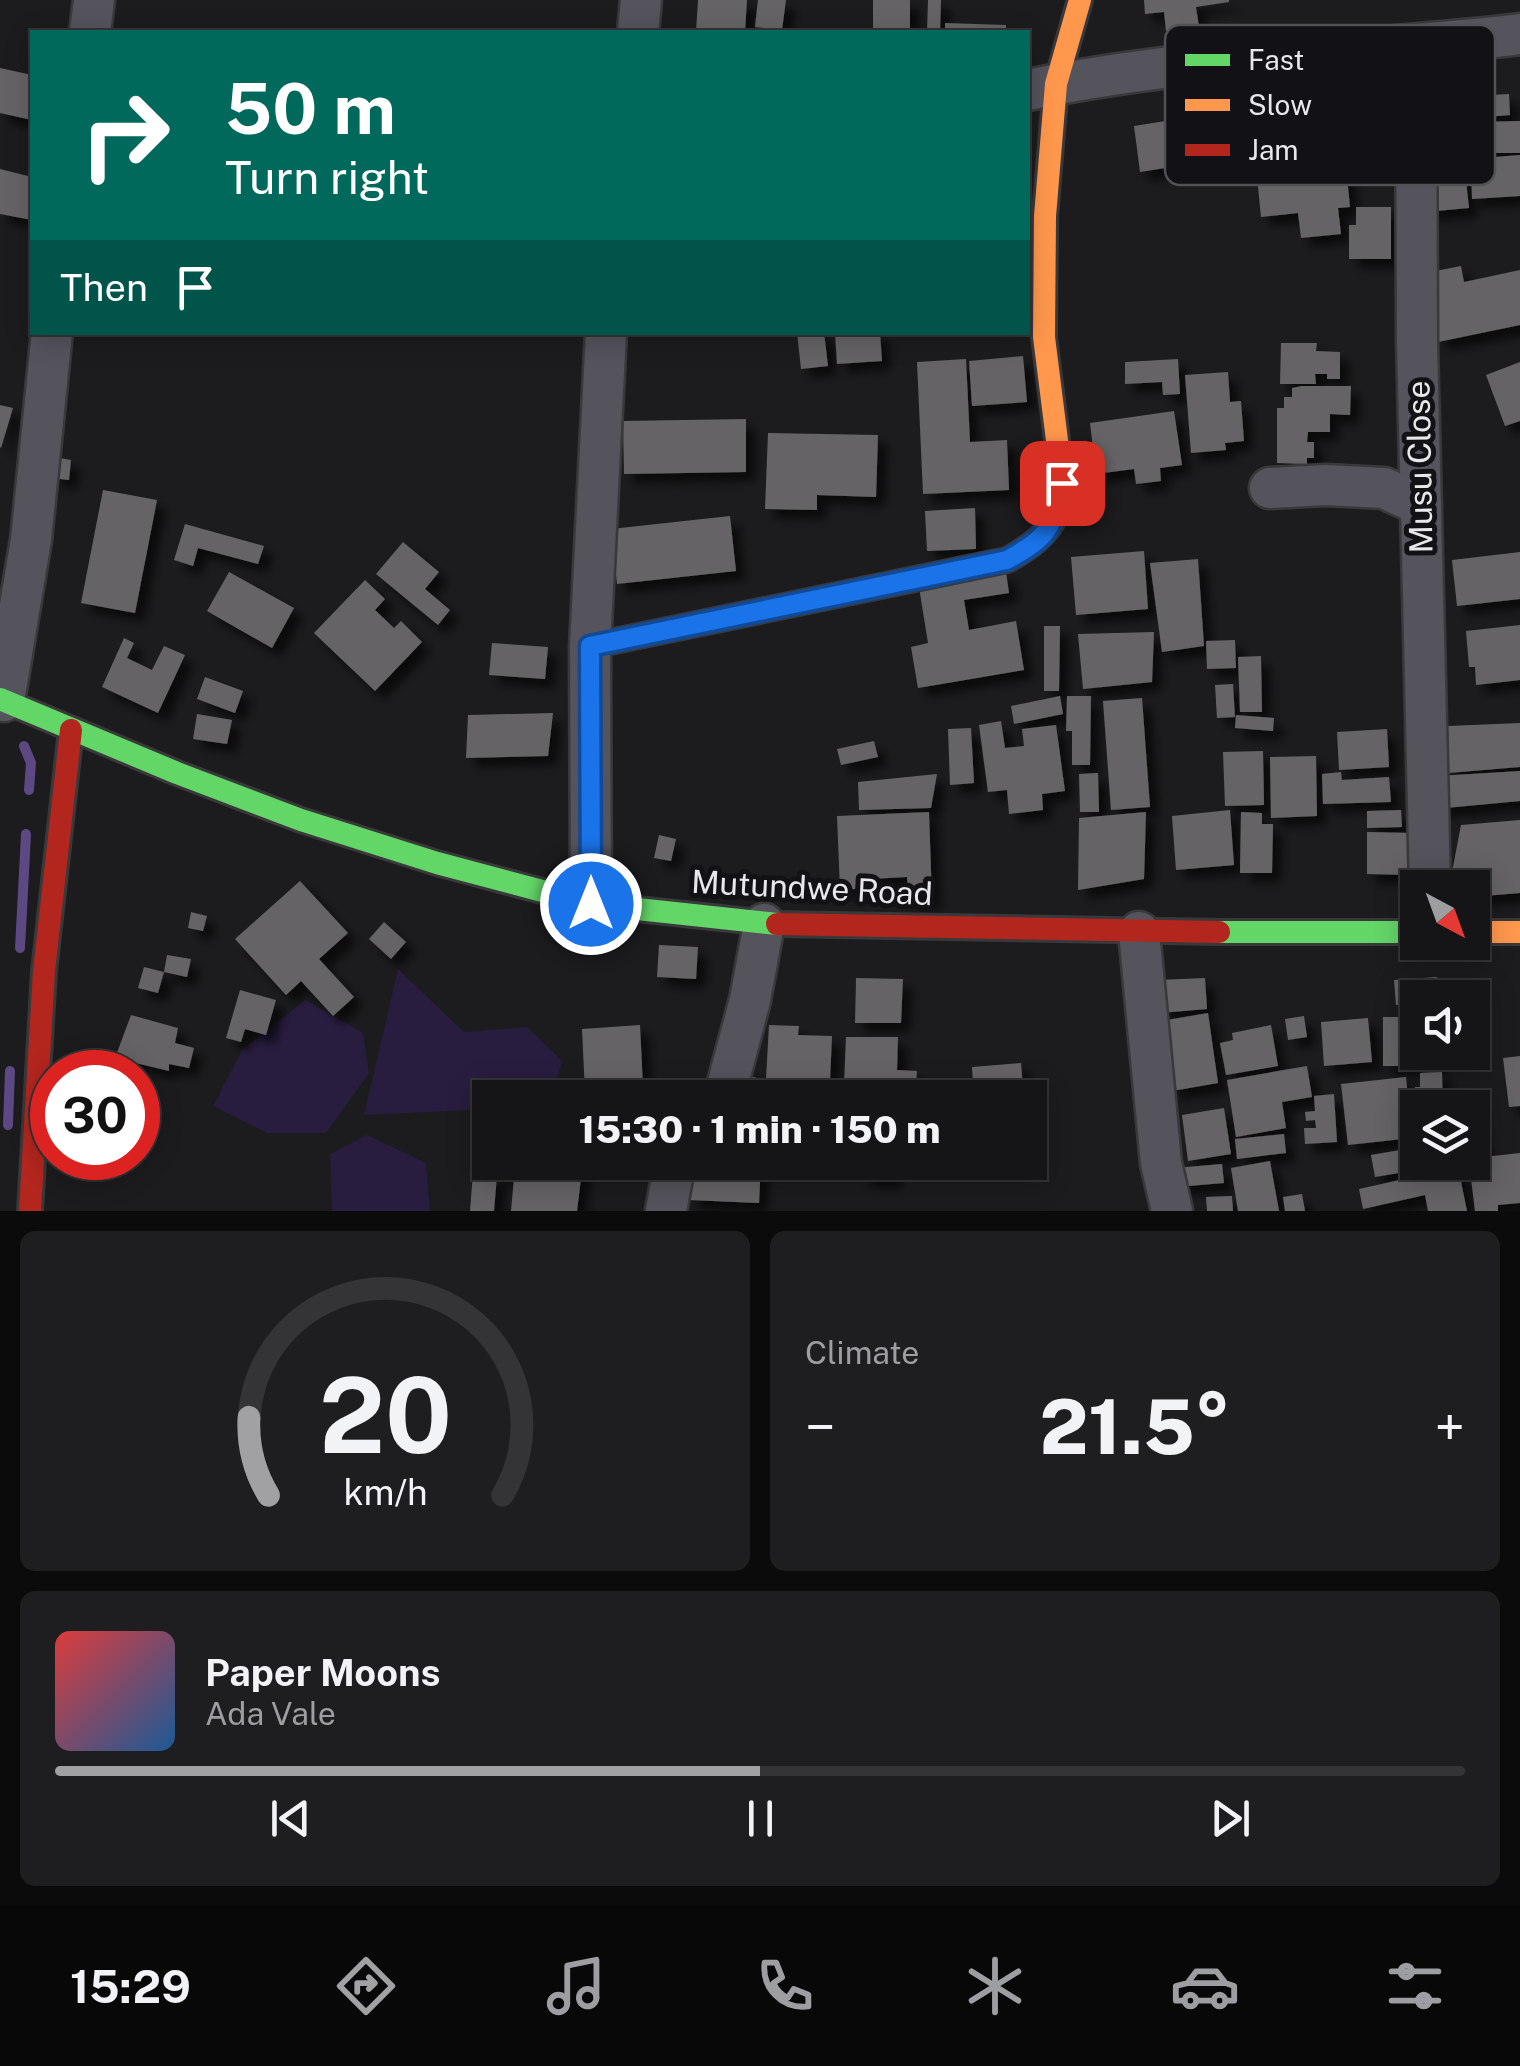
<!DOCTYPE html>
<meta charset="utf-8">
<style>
:root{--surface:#151416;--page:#1e1d1f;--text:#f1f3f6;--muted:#9d9ea1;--line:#343335;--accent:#a1a0a2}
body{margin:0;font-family:"Public Sans",sans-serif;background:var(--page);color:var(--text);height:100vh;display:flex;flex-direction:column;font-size:38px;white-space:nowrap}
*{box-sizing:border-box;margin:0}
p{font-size:32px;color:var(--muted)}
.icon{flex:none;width:55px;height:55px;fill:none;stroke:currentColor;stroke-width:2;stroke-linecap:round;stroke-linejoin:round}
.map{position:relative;height:1211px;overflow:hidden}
.details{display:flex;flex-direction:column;gap:20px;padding:20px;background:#0c0b0c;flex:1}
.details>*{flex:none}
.hud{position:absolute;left:30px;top:30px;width:1000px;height:305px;border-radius:0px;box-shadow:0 5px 25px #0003,0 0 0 2px var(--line);background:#00695c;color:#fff;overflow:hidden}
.needle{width:65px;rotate:139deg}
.buttons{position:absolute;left:1400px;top:870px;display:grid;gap:20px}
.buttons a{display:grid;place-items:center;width:90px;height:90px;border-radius:0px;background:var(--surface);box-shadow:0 5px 25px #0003,0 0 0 2px var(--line);font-size:50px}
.speed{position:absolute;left:30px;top:1050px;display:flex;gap:20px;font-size:50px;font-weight:700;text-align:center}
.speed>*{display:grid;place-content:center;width:130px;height:130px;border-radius:50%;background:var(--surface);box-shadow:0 5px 25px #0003,0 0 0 2px var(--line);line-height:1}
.speed .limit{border:15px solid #d22;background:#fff;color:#111}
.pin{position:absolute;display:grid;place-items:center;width:85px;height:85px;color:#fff;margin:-42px;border-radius:20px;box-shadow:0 5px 15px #0006}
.me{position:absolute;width:110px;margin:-55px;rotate:0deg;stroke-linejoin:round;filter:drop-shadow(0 0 8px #0008)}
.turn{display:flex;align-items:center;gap:35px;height:210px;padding:0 30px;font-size:45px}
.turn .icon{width:130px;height:130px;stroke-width:2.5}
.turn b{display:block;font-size:70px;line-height:85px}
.then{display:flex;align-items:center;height:95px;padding:0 30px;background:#0003;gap:20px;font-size:38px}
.big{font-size:75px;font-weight:800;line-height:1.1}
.details .card{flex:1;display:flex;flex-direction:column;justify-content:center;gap:15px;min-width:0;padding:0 35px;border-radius:15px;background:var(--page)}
.details .dial{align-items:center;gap:0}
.dial svg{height:260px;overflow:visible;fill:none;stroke:var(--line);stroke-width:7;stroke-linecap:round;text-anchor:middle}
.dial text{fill:var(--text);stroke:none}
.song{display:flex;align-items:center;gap:30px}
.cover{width:120px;height:120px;border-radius:15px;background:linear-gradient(135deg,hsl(0 70% 55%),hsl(210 70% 35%))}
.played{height:10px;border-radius:5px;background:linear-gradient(90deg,var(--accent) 50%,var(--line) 50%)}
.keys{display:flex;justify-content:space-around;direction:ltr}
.heat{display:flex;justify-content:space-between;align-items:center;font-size:55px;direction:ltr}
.details .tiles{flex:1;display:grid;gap:20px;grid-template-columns:1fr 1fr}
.card:last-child{grid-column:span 2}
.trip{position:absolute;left:472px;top:1080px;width:575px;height:100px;border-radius:0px;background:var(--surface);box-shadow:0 5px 25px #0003,0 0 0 2px var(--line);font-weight:800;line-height:100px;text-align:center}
.tab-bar{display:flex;height:160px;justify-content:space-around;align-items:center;background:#080809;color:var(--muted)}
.tab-bar .icon{width:70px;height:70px}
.tab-bar .on{color:var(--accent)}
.tab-bar b{font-size:45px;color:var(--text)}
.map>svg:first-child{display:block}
.green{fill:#281d3f}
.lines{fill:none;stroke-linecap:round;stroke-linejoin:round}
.stream{stroke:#5c4983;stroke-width:10}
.building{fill:#656466;filter:url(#shadow)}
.street-casing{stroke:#39383a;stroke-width:45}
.fast-casing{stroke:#39383a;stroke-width:28}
.slow-casing{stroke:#39383a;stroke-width:28}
.jam-casing{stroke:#39383a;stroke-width:28}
.street{stroke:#55535b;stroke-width:40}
.fast{stroke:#63d668;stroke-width:22}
.slow{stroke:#ff974d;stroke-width:22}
.jam{stroke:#b3261e;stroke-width:22}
.route-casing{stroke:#114b97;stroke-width:25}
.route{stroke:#1a73e8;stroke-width:18}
.labels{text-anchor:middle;stroke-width:10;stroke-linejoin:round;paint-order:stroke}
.street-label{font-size:32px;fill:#e8e7ea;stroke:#121115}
.key{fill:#121115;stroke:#525155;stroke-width:2.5}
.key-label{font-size:28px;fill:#e8e7ea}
</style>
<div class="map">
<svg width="1520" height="1211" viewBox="0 0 1520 1211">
<defs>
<filter id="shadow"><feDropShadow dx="9" dy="9" stdDeviation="5" flood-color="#0009"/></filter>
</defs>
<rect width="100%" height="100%" fill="#1c1b1d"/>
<g class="green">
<path d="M 398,969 L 464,1032 L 527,1027 L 562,1061 L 553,1095 L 490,1098 L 490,1109 L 364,1115 Z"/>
<path d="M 305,1000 L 363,1033 L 369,1073 L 326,1133 L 267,1133 L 213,1106 L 242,1050 Z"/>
<path d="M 367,1135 L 426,1163 L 430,1211 L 332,1211 L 330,1154 Z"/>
</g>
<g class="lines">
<g class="stream">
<path d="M 24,746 L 31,763 L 29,790"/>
<path d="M 20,948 L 26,834"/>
<path d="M 8,1125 L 10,1071"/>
</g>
</g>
<g class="building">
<path d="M 698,0 L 747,0 L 745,32 L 696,32 Z"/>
<path d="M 758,0 L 786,0 L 782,30 L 755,27 Z"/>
<path d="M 873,0 L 910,0 L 910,32 L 861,32 L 861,28 L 873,28 Z"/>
<path d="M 928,0 L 941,0 L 940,32 L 927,32 Z"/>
<path d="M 1144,0 L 1229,0 L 1229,2 L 1196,7 L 1199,27 L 1166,31 L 1164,12 L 1145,14 Z"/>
<path d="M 945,23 L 1006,25 L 1006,32 L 945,32 Z"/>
<path d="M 0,68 L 32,75 L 32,120 L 0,113 Z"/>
<path d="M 1509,94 L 1510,115 L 1473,118 L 1472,96 Z"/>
<path d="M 1209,114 L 1215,160 L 1140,172 L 1134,126 Z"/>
<path d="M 1520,121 L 1520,153 L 1490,153 L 1491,149 L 1479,149 L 1478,122 Z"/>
<path d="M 1520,155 L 1520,196 L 1472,199 L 1471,159 Z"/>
<path d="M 1345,157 L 1350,207 L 1338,208 L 1341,234 L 1301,238 L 1298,213 L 1261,217 L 1256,167 Z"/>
<path d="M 1464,162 L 1469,208 L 1425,212 L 1421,166 Z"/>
<path d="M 0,169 L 32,177 L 32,220 L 0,214 Z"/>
<path d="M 1356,207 L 1391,207 L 1391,259 L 1349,259 L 1349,225 L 1356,225 Z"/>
<path d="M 1461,266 L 1464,282 L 1520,270 L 1520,325 L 1438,342 L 1425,273 Z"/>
<path d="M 797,332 L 824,332 L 828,366 L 801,369 Z"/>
<path d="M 880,332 L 882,361 L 837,364 L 835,333 Z"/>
<path d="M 1281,343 L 1317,343 L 1316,351 L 1340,352 L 1340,379 L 1327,379 L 1327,374 L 1315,374 L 1316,384 L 1280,384 Z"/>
<path d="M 1023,356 L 1027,402 L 972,406 L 969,361 Z"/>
<path d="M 966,359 L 970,442 L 1007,440 L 1009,490 L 923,494 L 917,362 Z"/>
<path d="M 1178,359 L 1180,394 L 1163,395 L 1162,382 L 1125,384 L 1125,362 Z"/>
<path d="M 1520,362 L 1520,421 L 1505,426 L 1486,375 Z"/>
<path d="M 1228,372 L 1230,402 L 1241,401 L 1244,441 L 1225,443 L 1226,450 L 1191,453 L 1185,375 Z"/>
<path d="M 1302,386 L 1351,386 L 1350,415 L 1330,414 L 1330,432 L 1308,432 L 1307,442 L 1314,442 L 1314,458 L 1307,458 L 1307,464 L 1277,463 L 1277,408 L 1284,408 L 1284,397 L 1292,397 L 1292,388 Z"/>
<path d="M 0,405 L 13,408 L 1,448 L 0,447 Z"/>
<path d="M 1174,411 L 1182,465 L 1160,468 L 1161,481 L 1136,484 L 1134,469 L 1096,474 L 1090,423 Z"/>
<path d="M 746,419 L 746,472 L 624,474 L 623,421 Z"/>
<path d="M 768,433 L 878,435 L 876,497 L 817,495 L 817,510 L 765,509 Z"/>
<path d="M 54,457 L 71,460 L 69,480 L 51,478 Z"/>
<path d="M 103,490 L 157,500 L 135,613 L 81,603 Z"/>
<path d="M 975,508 L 976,549 L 927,551 L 925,511 Z"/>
<path d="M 730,516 L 736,571 L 617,584 L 611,529 Z"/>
<path d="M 185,524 L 264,546 L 258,564 L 198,548 L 193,566 L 174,560 Z"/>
<path d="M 403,542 L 439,572 L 425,589 L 450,610 L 438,625 L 376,574 Z"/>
<path d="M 1144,551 L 1148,609 L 1076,615 L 1071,557 Z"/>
<path d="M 1520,552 L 1520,599 L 1457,606 L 1452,560 Z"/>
<path d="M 1198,559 L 1204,646 L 1162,652 L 1150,563 Z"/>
<path d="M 229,572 L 294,608 L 272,648 L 207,611 Z"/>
<path d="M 1006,572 L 1009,593 L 964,600 L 969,630 L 1016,621 L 1024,670 L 918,688 L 911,647 L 928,643 L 919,587 Z"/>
<path d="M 365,580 L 385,599 L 375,610 L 394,628 L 401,621 L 422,642 L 375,691 L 314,633 Z"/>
<path d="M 1520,625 L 1520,680 L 1476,685 L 1475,667 L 1469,667 L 1466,631 Z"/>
<path d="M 1044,626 L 1060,626 L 1059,691 L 1044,691 Z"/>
<path d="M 1154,632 L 1152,682 L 1083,689 L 1078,634 Z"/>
<path d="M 124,638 L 134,643 L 127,658 L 152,670 L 164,646 L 185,655 L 158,713 L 102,687 Z"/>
<path d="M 1235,640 L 1236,668 L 1207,669 L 1206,641 Z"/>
<path d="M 492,643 L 548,647 L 545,679 L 489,675 Z"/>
<path d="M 1261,656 L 1262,712 L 1240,712 L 1238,657 Z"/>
<path d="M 205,677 L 243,691 L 235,713 L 197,699 Z"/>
<path d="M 1233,684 L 1235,717 L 1217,718 L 1215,685 Z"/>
<path d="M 1060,696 L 1063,714 L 1014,724 L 1011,706 Z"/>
<path d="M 1067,696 L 1091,696 L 1090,765 L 1072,765 L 1072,731 L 1066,731 Z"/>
<path d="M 1142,698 L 1150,807 L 1111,810 L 1103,701 Z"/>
<path d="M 553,713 L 548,756 L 466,758 L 468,715 Z"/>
<path d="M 197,714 L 232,720 L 227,744 L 193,739 Z"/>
<path d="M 1236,715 L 1274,718 L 1273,731 L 1235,728 Z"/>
<path d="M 1001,721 L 1005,748 L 1024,746 L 1022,729 L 1056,725 L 1065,791 L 1042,794 L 1043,810 L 1009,814 L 1007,790 L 988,792 L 979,725 Z"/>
<path d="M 1520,723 L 1520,767 L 1448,773 L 1448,726 Z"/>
<path d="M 971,728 L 974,783 L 950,785 L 948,729 Z"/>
<path d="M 1387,729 L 1389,767 L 1339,770 L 1337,732 Z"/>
<path d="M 874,741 L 878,757 L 841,765 L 837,749 Z"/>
<path d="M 1263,751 L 1264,805 L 1225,806 L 1223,752 Z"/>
<path d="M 1316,756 L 1317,816 L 1271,818 L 1270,757 Z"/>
<path d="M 1520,771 L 1520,801 L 1435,809 L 1438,776 Z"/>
<path d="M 1341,772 L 1342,780 L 1389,777 L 1391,802 L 1323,804 L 1322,774 Z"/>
<path d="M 1098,773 L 1099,812 L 1080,812 L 1079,774 Z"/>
<path d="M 937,774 L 931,808 L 859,810 L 858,782 Z"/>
<path d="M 1230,810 L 1234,865 L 1176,870 L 1172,816 Z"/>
<path d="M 1401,810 L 1402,827 L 1367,828 L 1367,811 Z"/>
<path d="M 929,812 L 932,900 L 908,901 L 907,877 L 870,879 L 870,888 L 840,890 L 837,816 Z"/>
<path d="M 1146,812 L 1144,879 L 1078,890 L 1079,818 Z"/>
<path d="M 1241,812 L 1262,813 L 1262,824 L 1273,824 L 1272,873 L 1240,873 Z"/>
<path d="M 1520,820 L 1520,893 L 1472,897 L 1472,888 L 1449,888 L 1461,825 Z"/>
<path d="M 1367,832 L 1412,833 L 1411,875 L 1367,874 Z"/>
<path d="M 659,835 L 676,839 L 671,861 L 654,858 Z"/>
<path d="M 300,881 L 348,933 L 319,959 L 354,997 L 333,1016 L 301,981 L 286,995 L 235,939 Z"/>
<path d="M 191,912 L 207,916 L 203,931 L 188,928 Z"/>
<path d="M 384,922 L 406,942 L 391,959 L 369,939 Z"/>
<path d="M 659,945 L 698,947 L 696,979 L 657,977 Z"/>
<path d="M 167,955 L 191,959 L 187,977 L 164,972 Z"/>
<path d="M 144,967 L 164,972 L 158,993 L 138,988 Z"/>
<path d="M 1437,977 L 1438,998 L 1418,998 L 1418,1004 L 1396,1005 L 1394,980 Z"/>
<path d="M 856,978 L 903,979 L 901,1023 L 855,1023 Z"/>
<path d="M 1205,978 L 1207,1009 L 1160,1013 L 1158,980 Z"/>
<path d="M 240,990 L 276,1000 L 266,1035 L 245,1029 L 241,1042 L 226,1038 Z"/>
<path d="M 1418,1010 L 1418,1052 L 1437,1052 L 1437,1066 L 1383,1066 L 1383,1017 L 1407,1017 L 1406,1011 Z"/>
<path d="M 1208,1013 L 1218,1083 L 1172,1091 L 1161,1021 Z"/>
<path d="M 131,1015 L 178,1028 L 175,1043 L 194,1048 L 189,1068 L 169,1064 L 169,1071 L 115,1058 Z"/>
<path d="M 1304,1016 L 1307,1037 L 1288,1040 L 1285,1019 Z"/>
<path d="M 1368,1018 L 1372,1062 L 1324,1066 L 1321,1022 Z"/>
<path d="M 640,1025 L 643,1088 L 585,1092 L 582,1029 Z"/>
<path d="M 769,1025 L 799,1026 L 798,1035 L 832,1036 L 830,1081 L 766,1079 Z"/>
<path d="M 1271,1025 L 1278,1066 L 1226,1075 L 1220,1043 L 1233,1040 L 1232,1033 Z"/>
<path d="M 846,1037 L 898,1037 L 897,1070 L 917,1071 L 915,1097 L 892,1096 L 892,1087 L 844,1086 Z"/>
<path d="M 1520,1056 L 1520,1106 L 1509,1107 L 1503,1058 Z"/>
<path d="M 1021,1063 L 1024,1098 L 974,1098 L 972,1067 Z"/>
<path d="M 1307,1066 L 1312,1097 L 1282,1102 L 1286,1128 L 1236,1137 L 1227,1080 Z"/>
<path d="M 1442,1072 L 1443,1108 L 1415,1105 L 1415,1087 L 1420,1087 L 1420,1073 Z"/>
<path d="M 744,1075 L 788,1085 L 785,1098 L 738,1098 Z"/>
<path d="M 1406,1077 L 1412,1138 L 1348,1145 L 1341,1084 Z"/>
<path d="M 1334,1094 L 1337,1142 L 1305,1144 L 1304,1128 L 1316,1128 L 1315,1120 L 1306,1121 L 1305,1112 L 1315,1111 L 1314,1096 Z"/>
<path d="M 1477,1105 L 1484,1157 L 1520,1153 L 1520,1203 L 1498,1205 L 1498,1211 L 1475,1211 L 1469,1162 L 1472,1162 L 1472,1106 Z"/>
<path d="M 1224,1108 L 1231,1154 L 1188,1161 L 1182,1115 Z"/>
<path d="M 1284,1134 L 1286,1153 L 1237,1159 L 1235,1139 Z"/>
<path d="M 1418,1147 L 1418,1162 L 1447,1165 L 1375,1177 L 1371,1155 Z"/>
<path d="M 1270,1161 L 1279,1211 L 1238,1211 L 1231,1168 Z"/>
<path d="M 498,1162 L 583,1162 L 577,1211 L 511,1211 L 514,1178 L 497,1175 Z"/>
<path d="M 691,1162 L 761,1162 L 759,1203 L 689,1200 Z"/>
<path d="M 861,1162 L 895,1162 L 893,1180 L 860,1178 Z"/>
<path d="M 1222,1164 L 1224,1183 L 1176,1187 L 1175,1168 Z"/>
<path d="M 1458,1167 L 1467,1211 L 1428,1211 L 1425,1195 L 1363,1209 L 1359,1189 Z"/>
<path d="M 473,1173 L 497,1175 L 494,1211 L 470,1211 Z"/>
<path d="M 1302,1194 L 1305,1211 L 1285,1211 L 1283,1197 Z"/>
<path d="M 1232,1196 L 1233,1211 L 1207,1211 L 1206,1197 Z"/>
</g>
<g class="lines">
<defs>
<g id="street">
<path d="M 90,32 L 94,0"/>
<path d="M 638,32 L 641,0"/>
<path d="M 1416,46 L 1417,342 L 1430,888"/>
<path d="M 1028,90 C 1189,56 1356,53 1520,34"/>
<path d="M 1270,488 L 1326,485 L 1384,488 L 1421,505"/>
<path d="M 4,701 L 31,540 L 52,332"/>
<path d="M 591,904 L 590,646 L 606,332"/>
<path d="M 1139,932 L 1161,1163 L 1172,1211"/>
<path d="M 724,1098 L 750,1000 L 764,924"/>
<path d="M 666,1211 L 675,1162"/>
</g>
<g id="fast">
<path d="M 590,646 L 1007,560 C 1050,537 1066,515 1060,464"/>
<path d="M 0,699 L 177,773 L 301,820 L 437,863 L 591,904 L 777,924"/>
<path d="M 1219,932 L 1418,932"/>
</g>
<g id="slow">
<path d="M 1060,464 L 1044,337 L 1045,216 L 1056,84 L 1080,0"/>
<path d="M 1472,932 L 1520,932"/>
</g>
<g id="jam">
<path d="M 777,924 L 1219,932"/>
<path d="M 30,1211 L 44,971 L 71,730"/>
</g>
</defs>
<use href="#street" class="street-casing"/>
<use href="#fast" class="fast-casing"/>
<use href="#slow" class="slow-casing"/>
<use href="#jam" class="jam-casing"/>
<use href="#street" class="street"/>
<use href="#fast" class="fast"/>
<use href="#slow" class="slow"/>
<use href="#jam" class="jam"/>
</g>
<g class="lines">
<defs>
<path id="route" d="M 591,904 L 590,646 L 1007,560 C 1050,536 1051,530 1062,483"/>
</defs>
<use href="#route" class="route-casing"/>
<use href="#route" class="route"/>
</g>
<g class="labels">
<g class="street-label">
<text transform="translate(1420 467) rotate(-91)" y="11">Musu Close</text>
<text transform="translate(812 888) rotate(3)" y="11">Mutundwe Road</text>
</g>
</g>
<rect x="1165" y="25" width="330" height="160" rx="15" class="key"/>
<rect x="1185" y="54" width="45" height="12" fill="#63d668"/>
<rect x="1185" y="99" width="45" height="12" fill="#ff974d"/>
<rect x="1185" y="144" width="45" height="12" fill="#b3261e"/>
<g class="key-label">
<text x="1248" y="70">Fast</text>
<text x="1248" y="115">Slow</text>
<text x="1248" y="160">Jam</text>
</g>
</svg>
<div class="buttons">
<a><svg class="needle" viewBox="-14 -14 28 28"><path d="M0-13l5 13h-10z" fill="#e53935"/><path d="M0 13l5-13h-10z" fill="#9d9ea1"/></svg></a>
<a><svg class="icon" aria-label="sound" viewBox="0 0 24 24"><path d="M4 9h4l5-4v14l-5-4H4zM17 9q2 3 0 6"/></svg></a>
<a><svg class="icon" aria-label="layers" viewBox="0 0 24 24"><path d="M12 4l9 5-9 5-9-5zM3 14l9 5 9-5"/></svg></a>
</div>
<div class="speed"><div class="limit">30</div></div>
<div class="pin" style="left:1062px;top:483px;background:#d93025"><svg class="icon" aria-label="arrive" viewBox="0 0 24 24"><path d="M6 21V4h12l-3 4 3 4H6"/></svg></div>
<svg class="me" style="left:591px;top:904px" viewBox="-20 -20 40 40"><circle r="17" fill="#1a73e8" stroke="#fff" stroke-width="3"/><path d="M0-11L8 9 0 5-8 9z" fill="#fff"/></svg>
<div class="trip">15:30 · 1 min · 150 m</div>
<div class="hud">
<div class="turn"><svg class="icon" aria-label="right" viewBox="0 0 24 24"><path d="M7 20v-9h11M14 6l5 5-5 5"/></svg><div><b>50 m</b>Turn right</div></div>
<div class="then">Then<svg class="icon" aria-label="arrive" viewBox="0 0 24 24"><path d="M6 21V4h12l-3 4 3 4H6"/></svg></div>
</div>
</div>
<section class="details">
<div class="tiles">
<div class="card dial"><svg viewBox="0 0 100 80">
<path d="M14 69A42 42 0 1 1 86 69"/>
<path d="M14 69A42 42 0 0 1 8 45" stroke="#a1a0a2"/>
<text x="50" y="56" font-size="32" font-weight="700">20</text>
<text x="50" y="72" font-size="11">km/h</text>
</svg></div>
<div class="card"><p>Climate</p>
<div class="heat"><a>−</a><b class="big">21.5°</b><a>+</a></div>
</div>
<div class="card">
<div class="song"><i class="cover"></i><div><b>Paper Moons</b><p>Ada Vale</p></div></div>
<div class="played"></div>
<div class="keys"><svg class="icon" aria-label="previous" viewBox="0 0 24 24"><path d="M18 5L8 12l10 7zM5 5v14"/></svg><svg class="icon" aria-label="pause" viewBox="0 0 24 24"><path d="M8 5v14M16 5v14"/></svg><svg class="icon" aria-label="next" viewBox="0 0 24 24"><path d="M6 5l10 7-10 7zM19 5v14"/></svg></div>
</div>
</div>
</section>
<nav class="tab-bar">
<b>15:29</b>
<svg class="icon on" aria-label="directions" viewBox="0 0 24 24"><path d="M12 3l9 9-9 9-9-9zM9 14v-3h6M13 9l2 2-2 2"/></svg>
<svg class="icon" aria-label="music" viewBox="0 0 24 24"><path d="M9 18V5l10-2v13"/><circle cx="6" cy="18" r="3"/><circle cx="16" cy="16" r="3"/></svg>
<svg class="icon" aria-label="phone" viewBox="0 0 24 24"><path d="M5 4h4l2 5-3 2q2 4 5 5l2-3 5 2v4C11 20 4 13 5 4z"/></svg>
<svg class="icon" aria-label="climate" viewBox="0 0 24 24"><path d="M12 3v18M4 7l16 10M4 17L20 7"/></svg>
<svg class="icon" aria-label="car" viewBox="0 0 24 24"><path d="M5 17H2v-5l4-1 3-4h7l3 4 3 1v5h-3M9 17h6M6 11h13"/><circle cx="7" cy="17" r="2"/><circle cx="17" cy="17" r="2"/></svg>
<svg class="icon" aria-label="filters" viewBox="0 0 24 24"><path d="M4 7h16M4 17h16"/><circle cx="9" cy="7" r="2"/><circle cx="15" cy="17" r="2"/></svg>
</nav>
